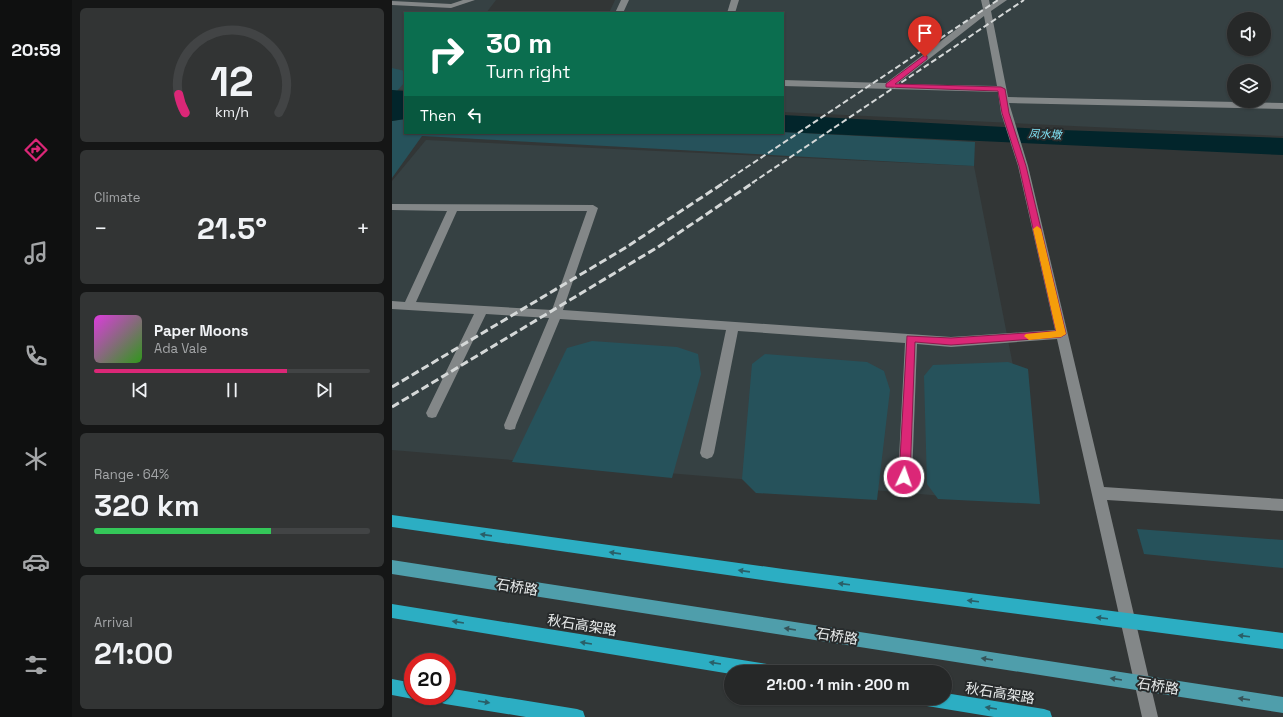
<!DOCTYPE html>
<meta charset="utf-8">
<style>
:root{--surface:#262828;--page:#323434;--text:#f1f3f6;--muted:#a4a6a8;--line:#424445;--accent:#db2777}
body{margin:0;font-family:"Space Grotesk","Noto Sans SC",sans-serif;background:var(--page);color:var(--text);height:100vh;display:flex;flex-direction:column;font-size:15px;white-space:nowrap}
*{box-sizing:border-box;margin:0}
p{font-size:13px;color:var(--muted)}
.icon{flex:none;width:22px;height:22px;fill:none;stroke:currentColor;stroke-width:2;stroke-linecap:round;stroke-linejoin:round}
.map{position:relative;flex:1;overflow:hidden}
.drawer{display:flex;flex-direction:column;gap:8px;padding:8px;background:#151616;width:320px}
.drawer>*{flex:none}
.guide{position:absolute;left:12px;top:12px;width:380px;height:122px;border-radius:0px;box-shadow:0 1px 3px #0004,0 0 0 1px var(--line);background:#0b6e4f;color:#fff;overflow:hidden}
.fabs{position:absolute;left:835px;top:12px;display:grid;gap:8px}
.fabs a{display:grid;place-items:center;width:44px;height:44px;border-radius:50%;background:var(--surface);box-shadow:0 1px 3px #0004,0 0 0 1px var(--line);font-size:20px}
.speed{position:absolute;left:12px;top:653px;display:flex;gap:8px;font-size:20px;font-weight:700;text-align:center}
.speed>*{display:grid;place-content:center;width:52px;height:52px;border-radius:50%;background:var(--surface);box-shadow:0 1px 3px #0004,0 0 0 1px var(--line);line-height:1}
.speed .limit{border:6px solid #d22;background:#fff;color:#111}
.pin{position:absolute;display:grid;place-items:center;width:34px;height:34px;color:#fff;margin:-41px -17px;border-radius:50% 50% 50% 0;rotate:-45deg;box-shadow:0 0 4px #0007}
.pin .icon{rotate:45deg}
.me{position:absolute;width:44px;margin:-22px;rotate:3deg;stroke-linejoin:round;filter:drop-shadow(0 0 3px #0008)}
.turn{display:flex;align-items:center;gap:14px;height:84px;padding:0 16px;font-size:18px}
.turn .icon{width:52px;height:52px;stroke-width:2.5}
.turn b{display:block;font-size:28px;line-height:34px}
.then{display:flex;align-items:center;height:38px;padding:0 16px;background:#0003;gap:8px;font-size:15px}
.big{font-size:30px;font-weight:700;line-height:1.1}
.drawer .card{flex:1;display:flex;flex-direction:column;justify-content:center;gap:6px;min-width:0;padding:0 14px;border-radius:6px;background:var(--page)}
.drawer .dial{align-items:center;gap:0}
.dial svg{height:104px;overflow:visible;fill:none;stroke:var(--line);stroke-width:7;stroke-linecap:round;text-anchor:middle}
.dial text{fill:var(--text);stroke:none}
.song{display:flex;align-items:center;gap:12px}
.cover{width:48px;height:48px;border-radius:6px;background:linear-gradient(135deg,hsl(300 70% 55%),hsl(110 70% 35%))}
.played{height:4px;border-radius:2px;background:linear-gradient(90deg,var(--accent) 70%,var(--line) 70%)}
.keys{display:flex;justify-content:space-around;direction:ltr}
.heat{display:flex;justify-content:space-between;align-items:center;font-size:22px;direction:ltr}
.charge{height:6px;border-radius:3px;background:linear-gradient(90deg,#34c759 64%,var(--line) 0)}
.trip{position:absolute;left:332px;top:665px;width:228px;height:40px;border-radius:20px;background:var(--surface);box-shadow:0 1px 3px #0004,0 0 0 1px var(--line);font-weight:700;line-height:40px;text-align:center}
main{display:flex;flex:1;min-height:0}
.tabs{display:flex;flex-direction:column;width:72px;justify-content:space-around;align-items:center;background:#0f1010;color:var(--muted)}
.tabs .icon{width:28px;height:28px}
.tabs .selected{color:var(--accent)}
.tabs b{font-size:18px;color:var(--text)}
.map>svg:first-child{display:block}
.built{fill:#364143;fill-rule:evenodd}
.green{fill:#26525b}
.water{fill:#02252b}
.lines{fill:none;stroke-linecap:round;stroke-linejoin:round}
.minor{fill:#838788;fill-rule:evenodd}
.major{fill:#4f9eab;fill-rule:evenodd}
.highway{fill:#2caec3;fill-rule:evenodd}
.rail-far1{stroke:#d5d8d8;stroke-width:2;stroke-dasharray:6 3;stroke-linecap:butt}
.rail{stroke:#d5d8d8;stroke-width:3;stroke-dasharray:8 3.5;stroke-linecap:butt}
.oneway{fill:#2a5f68}
.oneway2{fill:#365358}
.route{fill:#db2777;stroke:#8e194d}
.slow{fill:#f59e0b}
.labels{text-anchor:middle;stroke-width:4;stroke-linejoin:round;paint-order:stroke}
.far-water-label{font-size:11px;font-style:italic;fill:#80e3f6;stroke:#282b2c}
.near-street-label{font-size:14px;fill:#eaeded;stroke:#282b2c}
</style>
<main>
<nav class="tabs">
<b>20:59</b>
<svg class="icon selected" aria-label="directions" viewBox="0 0 24 24"><path d="M12 3l9 9-9 9-9-9zM9 14v-3h6M13 9l2 2-2 2"/></svg>
<svg class="icon" aria-label="music" viewBox="0 0 24 24"><path d="M9 18V5l10-2v13"/><circle cx="6" cy="18" r="3"/><circle cx="16" cy="16" r="3"/></svg>
<svg class="icon" aria-label="phone" viewBox="0 0 24 24"><path d="M5 4h4l2 5-3 2q2 4 5 5l2-3 5 2v4C11 20 4 13 5 4z"/></svg>
<svg class="icon" aria-label="climate" viewBox="0 0 24 24"><path d="M12 3v18M4 7l16 10M4 17L20 7"/></svg>
<svg class="icon" aria-label="car" viewBox="0 0 24 24"><path d="M5 17H2v-5l4-1 3-4h7l3 4 3 1v5h-3M9 17h6M6 11h13"/><circle cx="7" cy="17" r="2"/><circle cx="17" cy="17" r="2"/></svg>
<svg class="icon" aria-label="filters" viewBox="0 0 24 24"><path d="M4 7h16M4 17h16"/><circle cx="9" cy="7" r="2"/><circle cx="15" cy="17" r="2"/></svg>
</nav>
<section class="drawer">
<div class="card dial"><svg viewBox="0 0 100 80">
<path d="M14 69A42 42 0 1 1 86 69"/>
<path d="M14 69A42 42 0 0 1 9 55" stroke="#db2777"/>
<text x="50" y="56" font-size="32" font-weight="700">12</text>
<text x="50" y="72" font-size="11">km/h</text>
</svg></div>
<div class="card"><p>Climate</p>
<div class="heat"><a>−</a><b class="big">21.5°</b><a>+</a></div>
</div>
<div class="card">
<div class="song"><i class="cover"></i><div><b>Paper Moons</b><p>Ada Vale</p></div></div>
<div class="played"></div>
<div class="keys"><svg class="icon" aria-label="previous" viewBox="0 0 24 24"><path d="M18 5L8 12l10 7zM5 5v14"/></svg><svg class="icon" aria-label="pause" viewBox="0 0 24 24"><path d="M8 5v14M16 5v14"/></svg><svg class="icon" aria-label="next" viewBox="0 0 24 24"><path d="M6 5l10 7-10 7zM19 5v14"/></svg></div>
</div>
<div class="card"><p>Range · 64%</p><b class="big">320 km</b><div class="charge"></div></div>
<div class="card"><p>Arrival</p><b class="big">21:00</b></div>
</section>
<div class="map">
<svg width="891" height="717" viewBox="0 0 891 717">
<rect width="100%" height="100%" fill="#323636"/>
<g class="built">
<path d="M 0,0 L 104,0 L 94,13 L 13,13 L 13,90 L 0,89 Z"/>
<path d="M 223,0 L 891,0 L 891,136 L 391,112 L 391,13 L 217,13 ZM 842,19 L 872,19 L 872,49 L 842,49 ZM 842,71 L 872,71 L 872,101 L 842,101 Z"/>
<path d="M 34,140 L 582,166 L 648,504 L 0,450 L 0,181 Z"/>
</g>
<g class="green">
<path d="M 0,68 L 13,71 L 13,82 L 5,91 L 0,90 Z"/>
<path d="M 13,119 L 13,133 L 391,132 L 583,142 L 582,166 L 30,136 L 0,178 L 0,121 Z"/>
<path d="M 200,341 L 285,347 L 306,354 L 309,374 L 280,478 L 120,462 L 175,348 Z"/>
<path d="M 373,354 L 475,362 L 492,371 L 498,390 L 485,500 L 364,493 L 350,479 L 360,364 Z"/>
<path d="M 616,362 L 636,369 L 648,504 L 546,499 L 535,484 L 532,376 L 541,365 Z"/>
<path d="M 745,529 L 891,540 L 891,568 L 752,554 Z"/>
</g>
<g class="water">
<path d="M 0,90 L 13,91 L 13,119 L 0,121 Z"/>
<path d="M 391,115 L 669,130 L 891,138 L 891,155 L 391,132 Z"/>
</g>
<g class="lines">
<g class="minor">
<path d="M 71,0 L 83,0 L 59,8 L 0,5 L 0,1 L 59,4 Z"/>
<path d="M 229,0 L 237,0 L 231,13 L 223,13 Z"/>
<path d="M 339,0 L 347,0 L 343,13 L 335,13 Z"/>
<path d="M 589,0 L 597,0 L 598,5 L 606,0 L 615,0 L 599,11 L 616,97 L 891,103 L 891,109 L 617,103 L 636,166 L 712,487 L 891,499 L 891,511 L 715,500 L 766,717 L 750,717 L 665,339 L 559,347 L 525,344 L 520,477 L 518,481 L 513,483 L 508,481 L 506,477 L 513,343 L 346,331 L 322,453 L 320,457 L 315,459 L 310,457 L 308,453 L 334,330 L 168,319 L 124,425 L 123,429 L 118,430 L 113,429 L 112,425 L 157,318 L 94,314 L 44,417 L 40,418 L 36,417 L 34,413 L 82,314 L 0,309 L 0,301 L 13,302 L 55,211 L 0,210 L 0,204 L 201,205 L 206,208 L 171,310 L 559,337 L 663,330 L 626,166 L 609,113 L 606,92 L 391,86 L 391,80 L 494,83 L 591,9 ZM 592,16 L 605,86 L 505,84 ZM 65,211 L 195,211 L 160,310 L 24,302 Z"/>
</g>
<path class="major" d="M 0,560 L 891,697 L 891,713 L 0,574 Z"/>
<g class="highway">
<path d="M 0,515 L 391,569 L 891,633 L 891,649 L 391,583 L 0,527 Z"/>
<path d="M 0,604 L 375,664 L 381,666 L 383,672 L 339,672 L 339,674 L 0,618 Z"/>
<path d="M 0,679 L 21,683 L 21,696 L 27,697 L 21,699 L 0,695 Z"/>
<path d="M 55,688 L 185,709 L 191,711 L 193,717 L 134,717 L 53,704 L 47,702 L 45,696 L 55,696 Z"/>
<path d="M 553,693 L 652,709 L 658,711 L 660,717 L 602,717 L 535,706 L 529,704 L 527,698 L 553,698 Z"/>
</g>
<g class="rail-far1">
<path d="M 331,183 L 606,0"/>
<path d="M 360,183 L 632,0"/>
</g>
<g class="rail">
<path d="M 0,387 L 233,248 L 333,182"/>
<path d="M 0,407 L 266,247 L 362,182"/>
</g>
</g>
<defs><path id="oneway-solid" d="M-6-.8H1V-3.2L6.5 0L1 3.2V.8H-6Z"/></defs>
<g class="oneway">
<use href="#oneway-solid" transform="translate(94 535) rotate(-172)"/>
<use href="#oneway-solid" transform="translate(223 553) rotate(-172)"/>
<use href="#oneway-solid" transform="translate(352 571) rotate(-172)"/>
<use href="#oneway-solid" transform="translate(452 584) rotate(-173)"/>
<use href="#oneway-solid" transform="translate(581 601) rotate(-173)"/>
<use href="#oneway-solid" transform="translate(710 618) rotate(-173)"/>
<use href="#oneway-solid" transform="translate(66 622) rotate(-171)"/>
<use href="#oneway-solid" transform="translate(852 636) rotate(-173)"/>
<use href="#oneway-solid" transform="translate(194 643) rotate(-171)"/>
<use href="#oneway-solid" transform="translate(323 663) rotate(-171)"/>
<use href="#oneway-solid" transform="translate(92 702) rotate(9)"/>
<use href="#oneway-solid" transform="translate(599 708) rotate(-171)"/>
</g>
<g class="oneway2">
<use href="#oneway-solid" transform="translate(398 629) rotate(-171)"/>
<use href="#oneway-solid" transform="translate(595 659) rotate(-171)"/>
<use href="#oneway-solid" transform="translate(724 679) rotate(-171)"/>
<use href="#oneway-solid" transform="translate(852 699) rotate(-172)"/>
</g>
<path class="route" d="M 533,55 L 535,56 L 535,59 L 503,84 L 609,87 L 613,89 L 617,113 L 634,166 L 674,334 L 669,337 L 559,345 L 523,342 L 518,477 L 512,481 L 507,477 L 515,336 L 559,338 L 664,331 L 627,166 L 610,113 L 606,91 L 494,87 L 494,84 Z"/>
<path class="slow" d="M 645,226 L 649,229 L 674,334 L 669,337 L 637,340 L 632,336 L 634,334 L 664,331 L 641,229 Z"/>
<g class="labels">
<g class="far-water-label">
<text transform="translate(653 134) rotate(3)" y="4">凤水墩</text>
</g>
<g class="near-street-label">
<text transform="translate(125 587) rotate(9)" y="5">石桥路</text>
<text transform="translate(190 625) rotate(9)" y="5">秋石高架路</text>
<text transform="translate(445 636) rotate(9)" y="5">石桥路</text>
<text transform="translate(766 686) rotate(9)" y="5">石桥路</text>
<text transform="translate(608 693) rotate(9)" y="5">秋石高架路</text>
</g>
</g>
</svg>
<div class="fabs">
<a><svg class="icon" aria-label="sound" viewBox="0 0 24 24"><path d="M4 9h4l5-4v14l-5-4H4zM17 9q2 3 0 6"/></svg></a>
<a><svg class="icon" aria-label="layers" viewBox="0 0 24 24"><path d="M12 4l9 5-9 5-9-5zM3 14l9 5 9-5"/></svg></a>
</div>
<div class="speed"><div class="limit">20</div></div>
<div class="pin" style="left:533px;top:57px;background:#d93025"><svg class="icon" aria-label="arrive" viewBox="0 0 24 24"><path d="M6 21V4h12l-3 4 3 4H6"/></svg></div>
<svg class="me" style="left:512px;top:477px" viewBox="-20 -20 40 40"><circle r="17" fill="#db2777" stroke="#fff" stroke-width="3"/><path d="M0-11L8 9 0 5-8 9z" fill="#fff"/></svg>
<div class="trip">21:00 · 1 min · 200 m</div>
<div class="guide">
<div class="turn"><svg class="icon" aria-label="right" viewBox="0 0 24 24"><path d="M7 20v-9h11M14 6l5 5-5 5"/></svg><div><b>30 m</b>Turn right</div></div>
<div class="then">Then<svg class="icon" aria-label="left" viewBox="0 0 24 24"><path d="M17 20v-9H6M10 6l-5 5 5 5"/></svg></div>
</div>
</div>
</main>
